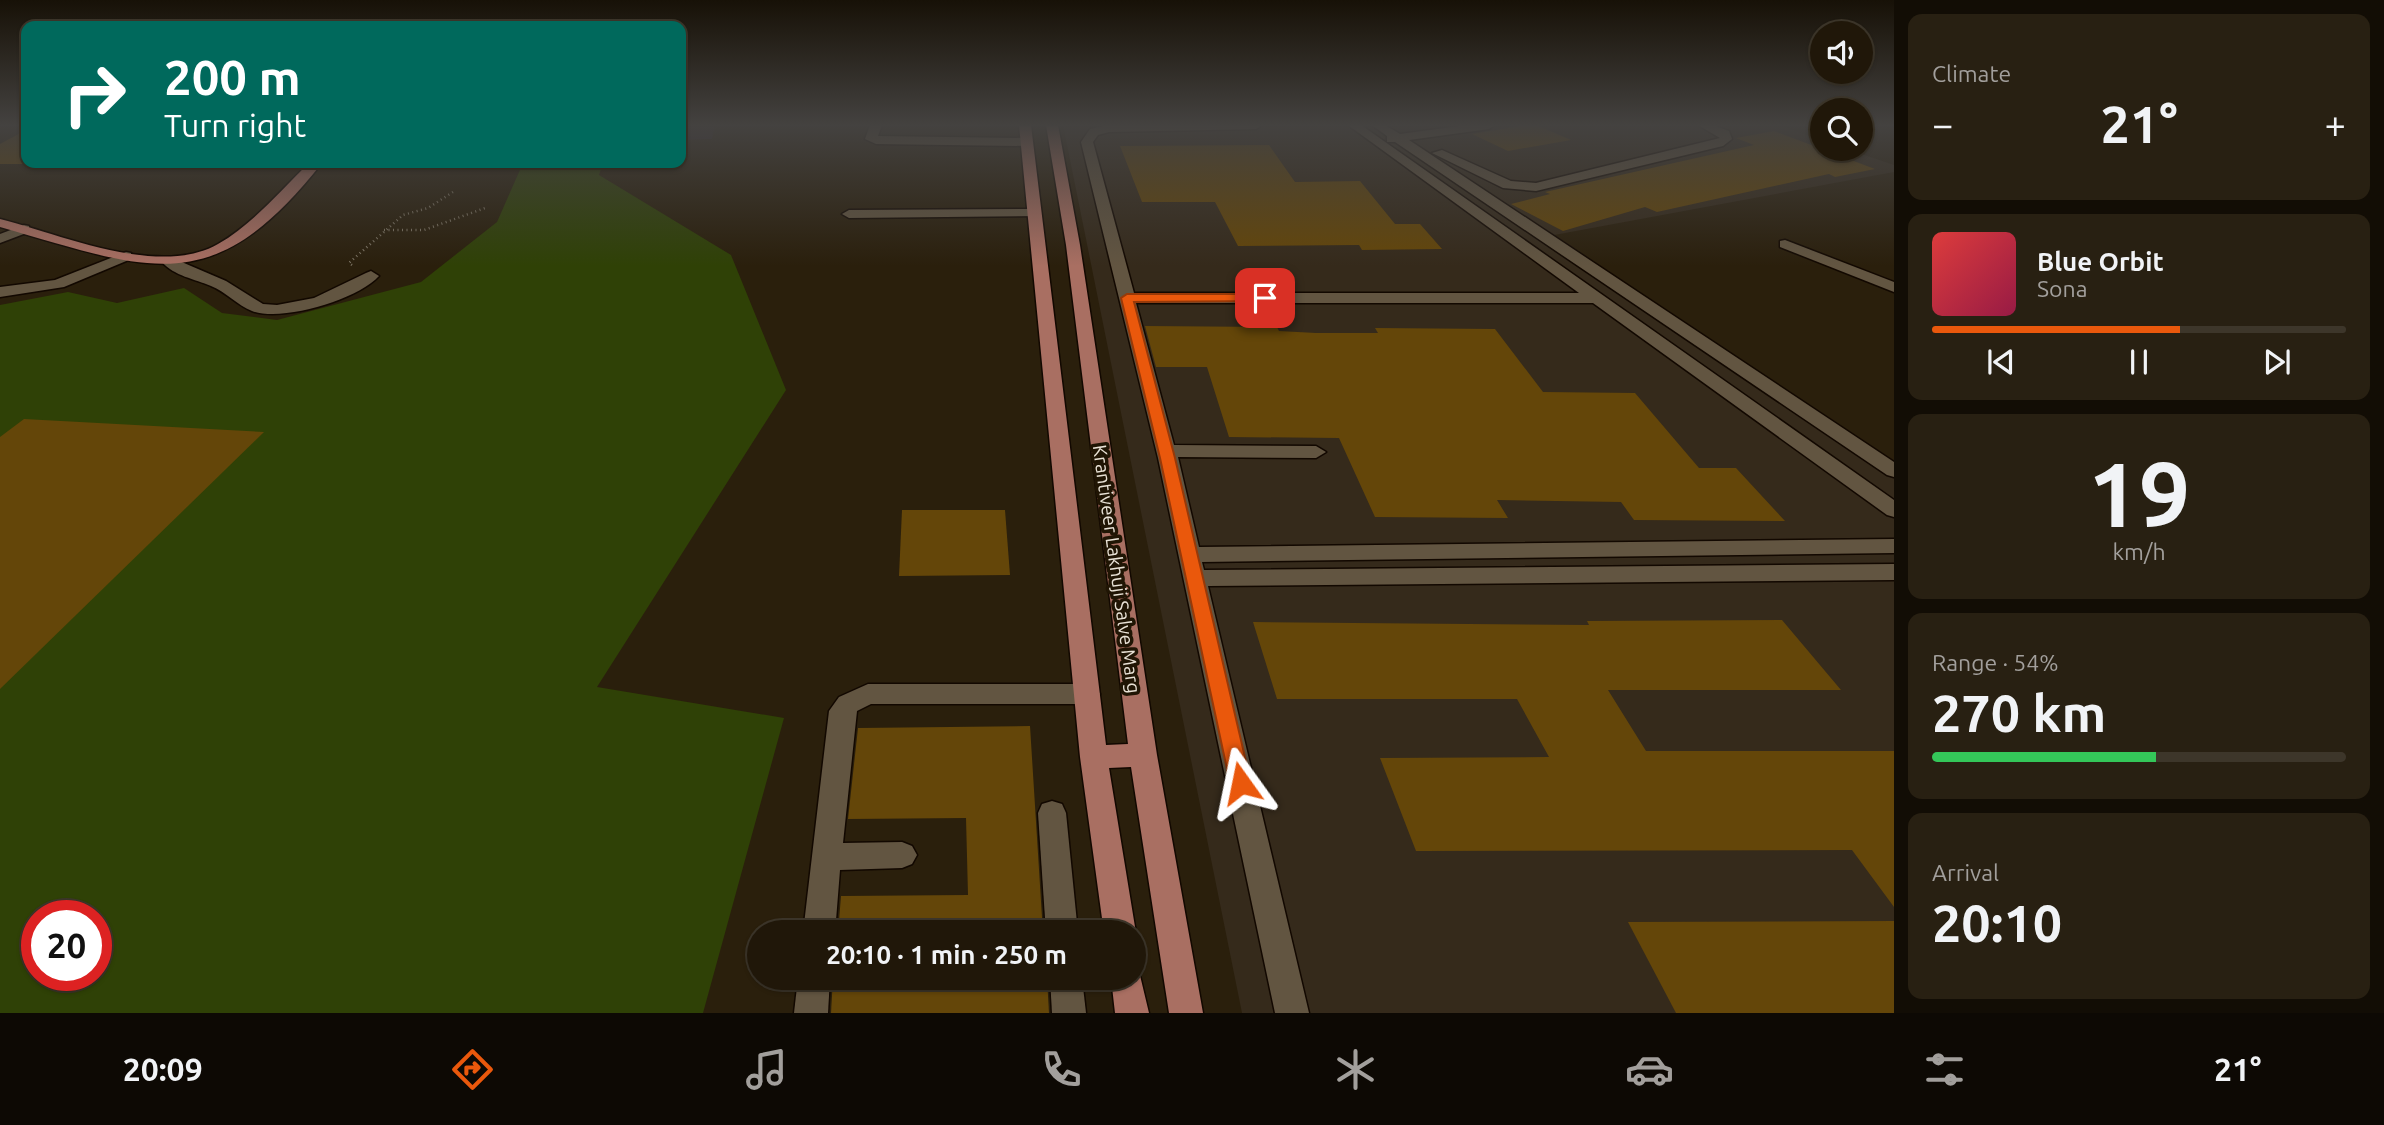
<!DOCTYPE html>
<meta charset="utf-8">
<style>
:root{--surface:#201709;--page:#282012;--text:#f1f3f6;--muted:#a29f9c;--line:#3d362a;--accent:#ea580c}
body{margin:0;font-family:Ubuntu,sans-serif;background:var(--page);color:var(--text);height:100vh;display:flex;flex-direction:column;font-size:26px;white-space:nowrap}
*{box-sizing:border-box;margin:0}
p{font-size:23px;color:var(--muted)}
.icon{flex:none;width:38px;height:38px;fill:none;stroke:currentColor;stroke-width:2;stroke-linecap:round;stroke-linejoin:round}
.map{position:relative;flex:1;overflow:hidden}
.drawer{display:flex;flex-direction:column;gap:14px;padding:14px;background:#120d05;width:490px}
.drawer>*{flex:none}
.hud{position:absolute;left:21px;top:21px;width:665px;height:147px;border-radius:14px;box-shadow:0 2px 5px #0004,0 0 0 2px var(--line);background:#00695c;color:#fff;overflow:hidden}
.tools{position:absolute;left:1810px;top:21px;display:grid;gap:14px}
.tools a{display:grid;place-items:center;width:63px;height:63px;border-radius:50%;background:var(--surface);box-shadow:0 2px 5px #0004,0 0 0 2px var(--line);font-size:35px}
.speed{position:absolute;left:21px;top:900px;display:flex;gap:14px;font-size:35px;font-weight:700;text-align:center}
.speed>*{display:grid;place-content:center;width:91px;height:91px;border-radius:50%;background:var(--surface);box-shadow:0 2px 5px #0004,0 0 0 2px var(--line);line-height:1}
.speed .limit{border:10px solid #d22;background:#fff;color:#111}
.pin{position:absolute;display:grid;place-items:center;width:60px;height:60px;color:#fff;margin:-30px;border-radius:14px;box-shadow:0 4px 10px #0006}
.me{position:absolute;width:77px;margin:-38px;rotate:348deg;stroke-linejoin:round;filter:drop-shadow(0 0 5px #0008)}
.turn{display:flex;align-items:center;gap:24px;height:147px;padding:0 28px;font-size:32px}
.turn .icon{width:91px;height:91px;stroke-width:2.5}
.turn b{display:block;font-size:49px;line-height:60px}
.big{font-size:52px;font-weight:600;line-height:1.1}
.drawer .widget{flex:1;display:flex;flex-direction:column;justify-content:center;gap:10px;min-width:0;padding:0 24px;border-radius:14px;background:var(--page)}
.drawer .dial{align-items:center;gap:0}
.dial b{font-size:91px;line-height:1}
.song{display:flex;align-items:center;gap:21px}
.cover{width:84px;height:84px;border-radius:10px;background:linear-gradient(135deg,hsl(0 70% 55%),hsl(340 70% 35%))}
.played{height:7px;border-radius:4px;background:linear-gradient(90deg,var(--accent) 60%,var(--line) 60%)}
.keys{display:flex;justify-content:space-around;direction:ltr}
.heat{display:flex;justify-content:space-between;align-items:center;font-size:38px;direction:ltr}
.charge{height:10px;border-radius:5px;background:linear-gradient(90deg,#34c759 54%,var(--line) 0)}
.trip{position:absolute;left:747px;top:920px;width:399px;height:70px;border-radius:35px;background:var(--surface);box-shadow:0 2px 5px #0004,0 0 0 2px var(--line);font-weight:600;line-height:70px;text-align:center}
.tab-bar{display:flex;height:112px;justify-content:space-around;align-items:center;background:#0d0904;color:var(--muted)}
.tab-bar .icon{width:49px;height:49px}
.tab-bar .current{color:var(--accent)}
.tab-bar b{font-size:32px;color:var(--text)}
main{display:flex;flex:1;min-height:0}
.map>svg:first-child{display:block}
.commercial{fill:#352a1b}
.industrial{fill:#302330}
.green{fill:#2f4106;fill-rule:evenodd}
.building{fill:#644609}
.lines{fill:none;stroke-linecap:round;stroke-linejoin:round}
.minor-casing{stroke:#120800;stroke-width:3}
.major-casing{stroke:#120800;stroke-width:3}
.path{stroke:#7f7666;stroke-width:2.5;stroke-dasharray:1 3.5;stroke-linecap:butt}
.minor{fill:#625541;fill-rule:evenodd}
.major{fill:#a96f62;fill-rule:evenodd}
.route{fill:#ea580c;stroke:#983908;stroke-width:2}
.labels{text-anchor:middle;stroke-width:7;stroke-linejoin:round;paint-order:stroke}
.street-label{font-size:19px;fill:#e9e2d6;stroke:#201504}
</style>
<main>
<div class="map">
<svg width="1894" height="1013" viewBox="0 0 1894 1013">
<rect width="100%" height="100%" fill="#2a1f0c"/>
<path class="commercial" d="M 1063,125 L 1778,125 L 1822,140 L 1822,149 L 1847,149 L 1894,165 L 1894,172 L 1549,236 L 1894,469 L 1894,1013 L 1242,1013 Z"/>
<path class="industrial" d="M 681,125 L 715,125 L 712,139 L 681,140 Z"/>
<path class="green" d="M 523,163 L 603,163 L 599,175 L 731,255 L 786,390 L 597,687 L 784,718 L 703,1013 L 0,1013 L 0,305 L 68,292 L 117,303 L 184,288 L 222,313 L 277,320 L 421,282 L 497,222 ZM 37,915 L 96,915 L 96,975 L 37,975 Z"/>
<g class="building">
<path d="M 1526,125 L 1536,125 L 1571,140 L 1508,151 L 1472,134 Z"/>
<path d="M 26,130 L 26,164 L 0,164 L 0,144 Z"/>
<path d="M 1774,131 L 1875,169 L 1835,177 L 1829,174 L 1657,212 L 1645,207 L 1563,231 L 1511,204 L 1550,194 L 1545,192 L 1754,145 L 1736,138 Z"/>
<path d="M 1269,145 L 1295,182 L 1360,181 L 1395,224 L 1420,224 L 1442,249 L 1362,250 L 1359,245 L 1238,246 L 1215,202 L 1142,202 L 1120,146 Z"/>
<path d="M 1145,326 L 1277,327 L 1279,331 L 1316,333 L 1378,333 L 1375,328 L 1495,329 L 1543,392 L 1635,393 L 1699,468 L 1736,468 L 1785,521 L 1634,520 L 1621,502 L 1497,500 L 1508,518 L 1375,517 L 1339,438 L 1229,437 L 1207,367 L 1156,367 Z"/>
<path d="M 24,419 L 264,432 L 0,689 L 0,437 Z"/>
<path d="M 902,510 L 1005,510 L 1010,575 L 899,576 Z"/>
<path d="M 1782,620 L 1841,690 L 1608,690 L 1646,751 L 1894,751 L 1894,907 L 1852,850 L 1416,851 L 1380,758 L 1549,757 L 1517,699 L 1277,699 L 1253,622 L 1589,625 L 1587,621 Z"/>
<path d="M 1030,726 L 1043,933 L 838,933 L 841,896 L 968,895 L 966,818 L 848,819 L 858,728 Z"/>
<path d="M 1894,921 L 1894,1013 L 1676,1013 L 1628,922 Z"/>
<path d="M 833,978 L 1047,978 L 1049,1013 L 831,1013 Z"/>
</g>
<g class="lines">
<defs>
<g id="minor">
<path d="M 870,125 L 882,125 L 878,136 L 1026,138 L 1032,142 L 1026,146 L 876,144 L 865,139 Z"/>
<path d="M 1108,125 L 1262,125 L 1256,129 L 1109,132 L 1098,135 L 1093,142 L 1134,293 L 1579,293 L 1348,125 L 1361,125 L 1894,500 L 1894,517 L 1887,515 L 1593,303 L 1136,303 L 1174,445 L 1316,446 L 1326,452 L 1316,458 L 1178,457 L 1199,547 L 1894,539 L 1894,553 L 1202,562 L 1204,570 L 1894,564 L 1894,580 L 1208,586 L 1309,1013 L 1275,1013 L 1158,458 L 1081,142 L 1090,129 Z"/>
<path d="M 1372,125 L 1385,125 L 1400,134 L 1467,125 L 1495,125 L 1489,129 L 1409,140 L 1894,462 L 1894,477 L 1887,475 L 1395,142 L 1387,142 L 1387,136 Z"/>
<path d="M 1698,125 L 1713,125 L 1729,131 L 1732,139 L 1723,146 L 1536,191 L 1503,188 L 1432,153 L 1442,150 L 1511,181 L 1536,183 L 1720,138 Z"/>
<path d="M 1034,209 L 1041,213 L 1039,216 L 849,218 L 842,214 L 849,210 Z"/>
<path d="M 24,225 L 29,226 L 29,232 L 0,243 L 0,234 Z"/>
<path d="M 1785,240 L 1894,282 L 1894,292 L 1780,247 L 1780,241 Z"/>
<path d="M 126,252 L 131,253 L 131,259 L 64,287 L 0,297 L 0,287 L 55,280 Z"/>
<path d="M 170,257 L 226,281 L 263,304 L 277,305 L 314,298 L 366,273 L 371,271 L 379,276 C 357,300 283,322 252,311 C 237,305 226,292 211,286 C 195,279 174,276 162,262 Z"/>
<path d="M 868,684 L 1087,684 L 1096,687 L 1100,694 L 1096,701 L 1087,704 L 871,704 L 857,711 L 843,843 L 902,842 L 912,846 L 917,855 L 912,864 L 902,868 L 840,870 L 835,933 L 803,933 L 829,711 L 839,697 Z"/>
<path d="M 1052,801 L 1062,804 L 1066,813 L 1078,933 L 1046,933 L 1038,813 L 1042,804 Z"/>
<path d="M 798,978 L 830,978 L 828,1013 L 794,1013 Z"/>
<path d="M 1050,978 L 1082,978 L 1086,1013 L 1052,1013 Z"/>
</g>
<g id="major">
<path d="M 1019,125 L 1031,125 L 1106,745 L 1128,744 L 1066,245 L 1046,125 L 1058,125 L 1080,245 L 1157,755 L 1203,1013 L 1169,1013 L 1131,767 L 1109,768 L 1136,933 L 1134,937 L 1134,933 L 1104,933 L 1080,757 Z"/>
<path d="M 309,163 L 322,163 C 212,302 151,270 0,227 L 0,219 C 60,234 159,278 218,244 C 253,224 280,191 309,163 Z"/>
<path d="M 1134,965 L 1138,967 L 1149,1013 L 1115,1013 L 1111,978 L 1134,978 Z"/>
</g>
</defs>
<use href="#minor" class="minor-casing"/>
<use href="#major" class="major-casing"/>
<g class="path">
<path d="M 384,230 L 424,230 L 488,207"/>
<path d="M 352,265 L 349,263 L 403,215 L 428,208 L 453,192"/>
</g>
<use href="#minor" class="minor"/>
<use href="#major" class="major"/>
</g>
<linearGradient id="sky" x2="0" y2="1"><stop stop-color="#171107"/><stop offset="0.47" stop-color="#444240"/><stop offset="1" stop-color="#444240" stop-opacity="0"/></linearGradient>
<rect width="1894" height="266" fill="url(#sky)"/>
<path class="route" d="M 1265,294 L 1269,295 L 1269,301 L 1134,302 L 1175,458 L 1251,783 L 1248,789 L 1241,792 L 1233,789 L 1230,783 L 1160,458 L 1121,298 L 1127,294 Z"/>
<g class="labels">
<g class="street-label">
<text transform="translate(1117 569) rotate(82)" y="7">Krantiveer Lakhuji Salve Marg</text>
</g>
</g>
</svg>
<div class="tools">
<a><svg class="icon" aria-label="sound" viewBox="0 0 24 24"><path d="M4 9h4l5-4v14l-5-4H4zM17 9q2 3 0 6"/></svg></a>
<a><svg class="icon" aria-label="search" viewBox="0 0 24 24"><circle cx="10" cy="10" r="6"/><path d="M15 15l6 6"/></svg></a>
</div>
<div class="speed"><div class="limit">20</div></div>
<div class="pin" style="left:1265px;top:298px;background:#d93025"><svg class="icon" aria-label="arrive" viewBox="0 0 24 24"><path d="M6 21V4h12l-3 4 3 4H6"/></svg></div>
<svg class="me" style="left:1241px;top:783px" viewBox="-20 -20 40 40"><path d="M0-17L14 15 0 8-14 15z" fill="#ea580c" stroke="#fff" stroke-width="4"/></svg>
<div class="trip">20:10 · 1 min · 250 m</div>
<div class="hud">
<div class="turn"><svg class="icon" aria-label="right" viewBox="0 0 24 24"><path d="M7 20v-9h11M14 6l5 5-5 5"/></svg><div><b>200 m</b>Turn right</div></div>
</div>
</div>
<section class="drawer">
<div class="widget"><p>Climate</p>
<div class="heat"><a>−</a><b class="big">21°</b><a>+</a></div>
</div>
<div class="widget">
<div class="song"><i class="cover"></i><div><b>Blue Orbit</b><p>Sona</p></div></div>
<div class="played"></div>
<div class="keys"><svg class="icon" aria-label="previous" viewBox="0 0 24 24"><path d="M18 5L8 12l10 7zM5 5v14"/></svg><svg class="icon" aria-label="pause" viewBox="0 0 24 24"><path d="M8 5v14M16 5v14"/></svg><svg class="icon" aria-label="next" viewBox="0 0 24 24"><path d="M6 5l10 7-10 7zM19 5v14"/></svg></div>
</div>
<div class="widget dial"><b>19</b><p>km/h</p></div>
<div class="widget"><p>Range · 54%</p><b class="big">270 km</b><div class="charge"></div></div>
<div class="widget"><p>Arrival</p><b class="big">20:10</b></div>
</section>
</main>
<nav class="tab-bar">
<b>20:09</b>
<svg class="icon current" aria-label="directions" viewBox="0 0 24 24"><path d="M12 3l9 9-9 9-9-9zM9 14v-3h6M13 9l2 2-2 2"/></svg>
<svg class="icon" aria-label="music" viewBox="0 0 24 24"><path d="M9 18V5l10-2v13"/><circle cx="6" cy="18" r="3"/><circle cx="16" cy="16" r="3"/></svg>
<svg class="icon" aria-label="phone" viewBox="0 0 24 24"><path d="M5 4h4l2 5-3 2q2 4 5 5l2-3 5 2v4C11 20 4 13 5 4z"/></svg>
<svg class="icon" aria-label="climate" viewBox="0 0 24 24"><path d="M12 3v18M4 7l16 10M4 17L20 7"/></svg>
<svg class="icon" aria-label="car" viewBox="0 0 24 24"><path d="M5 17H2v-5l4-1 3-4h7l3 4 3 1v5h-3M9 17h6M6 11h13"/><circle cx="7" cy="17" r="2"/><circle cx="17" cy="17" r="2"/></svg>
<svg class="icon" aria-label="filters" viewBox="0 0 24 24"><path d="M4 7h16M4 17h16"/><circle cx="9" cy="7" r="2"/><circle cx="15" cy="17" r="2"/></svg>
<b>21°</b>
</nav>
